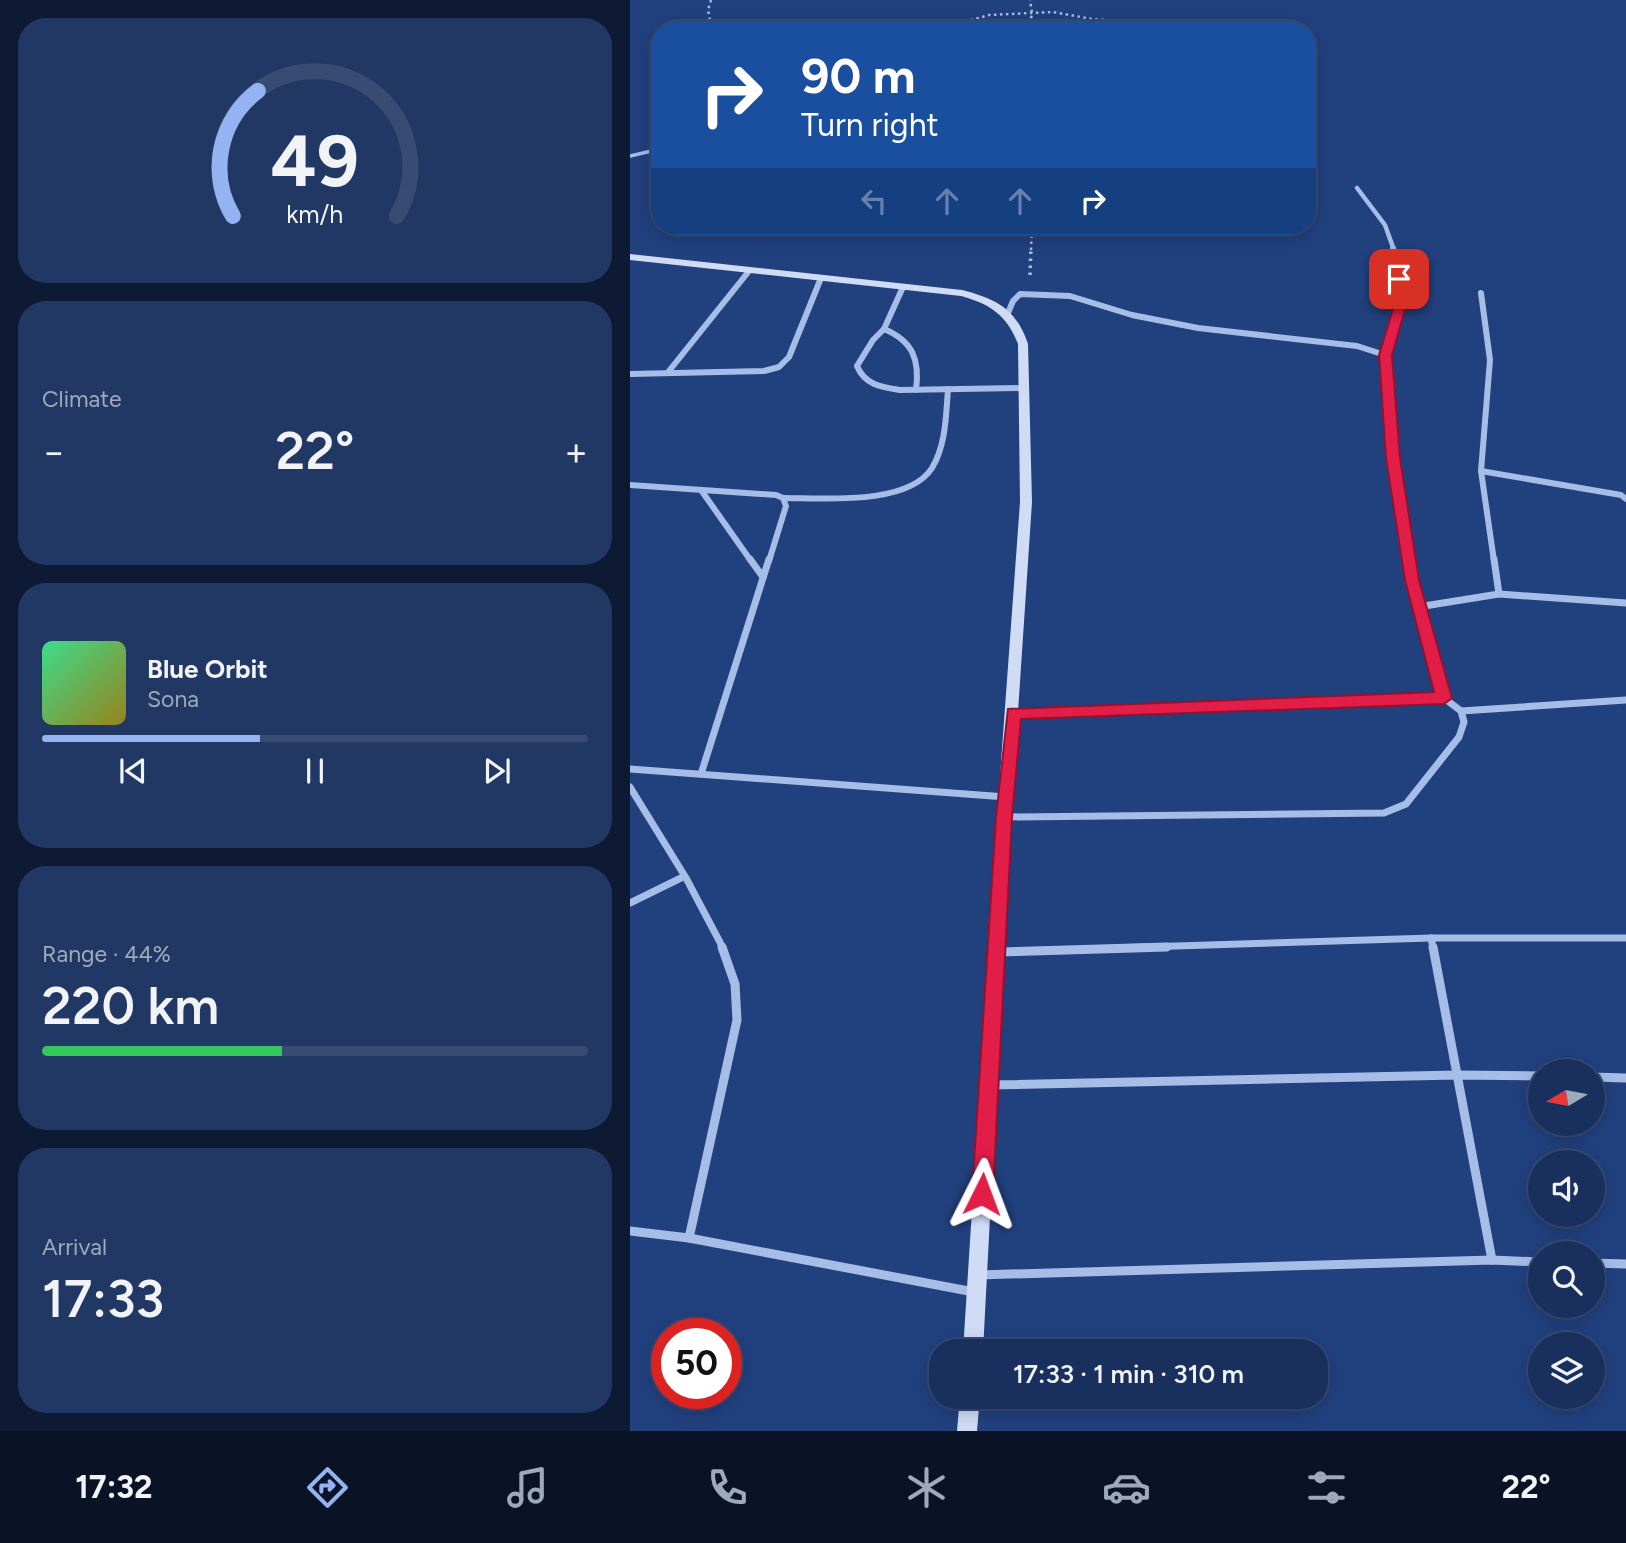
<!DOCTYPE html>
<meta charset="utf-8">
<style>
:root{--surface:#19305e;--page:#223864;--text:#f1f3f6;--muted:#9fa9bc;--line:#374b73;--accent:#95b2f1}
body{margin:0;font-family:Figtree,sans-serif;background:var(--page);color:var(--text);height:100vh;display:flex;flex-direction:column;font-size:26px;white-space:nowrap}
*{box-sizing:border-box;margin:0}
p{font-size:23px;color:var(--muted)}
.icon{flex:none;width:38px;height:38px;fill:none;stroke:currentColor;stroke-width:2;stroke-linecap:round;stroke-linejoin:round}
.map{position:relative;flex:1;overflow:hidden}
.drawer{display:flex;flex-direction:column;gap:18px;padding:18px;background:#0e1a34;width:630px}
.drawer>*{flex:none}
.top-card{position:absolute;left:21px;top:21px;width:665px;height:214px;border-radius:28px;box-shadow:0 4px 18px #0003,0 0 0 2px var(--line);background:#1a4fa0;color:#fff;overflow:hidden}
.needle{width:46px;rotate:260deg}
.tools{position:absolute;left:898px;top:1059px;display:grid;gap:14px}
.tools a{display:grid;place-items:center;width:77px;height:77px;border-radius:50%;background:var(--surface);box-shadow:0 4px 18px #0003,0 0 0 2px var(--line);font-size:35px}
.speed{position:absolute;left:21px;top:1318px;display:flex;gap:14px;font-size:35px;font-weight:700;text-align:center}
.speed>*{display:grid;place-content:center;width:91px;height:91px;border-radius:50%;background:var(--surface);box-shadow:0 4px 18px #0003,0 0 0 2px var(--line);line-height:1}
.speed .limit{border:10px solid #d22;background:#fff;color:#111}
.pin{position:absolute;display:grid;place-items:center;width:60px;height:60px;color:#fff;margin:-30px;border-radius:14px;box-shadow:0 4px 10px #0006}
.me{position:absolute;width:77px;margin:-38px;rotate:3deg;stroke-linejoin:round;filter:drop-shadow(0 0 5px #0008)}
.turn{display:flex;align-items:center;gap:24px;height:147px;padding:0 35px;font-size:32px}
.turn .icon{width:91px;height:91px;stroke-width:2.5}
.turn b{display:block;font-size:49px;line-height:60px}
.lanes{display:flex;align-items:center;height:66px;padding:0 35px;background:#0003;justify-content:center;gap:35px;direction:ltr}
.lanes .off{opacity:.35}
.big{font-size:52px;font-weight:600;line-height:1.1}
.drawer .card{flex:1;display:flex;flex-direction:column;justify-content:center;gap:10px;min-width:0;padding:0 24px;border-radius:28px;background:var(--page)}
.drawer .dial{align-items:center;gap:0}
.dial svg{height:182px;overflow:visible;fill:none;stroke:var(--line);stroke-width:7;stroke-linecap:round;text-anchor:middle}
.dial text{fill:var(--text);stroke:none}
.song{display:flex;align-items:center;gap:21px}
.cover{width:84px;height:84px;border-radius:10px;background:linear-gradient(135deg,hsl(150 70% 55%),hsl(50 70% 35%))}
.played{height:7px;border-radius:4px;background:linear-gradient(90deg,var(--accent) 40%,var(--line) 40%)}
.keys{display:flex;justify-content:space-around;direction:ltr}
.heat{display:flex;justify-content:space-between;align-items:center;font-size:38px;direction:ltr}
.charge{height:10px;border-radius:5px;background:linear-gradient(90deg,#34c759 44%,var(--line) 0)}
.trip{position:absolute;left:299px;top:1339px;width:399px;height:70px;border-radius:28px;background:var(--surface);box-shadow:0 4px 18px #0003,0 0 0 2px var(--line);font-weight:600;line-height:70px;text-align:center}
.tab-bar{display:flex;height:112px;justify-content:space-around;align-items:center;background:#0a1326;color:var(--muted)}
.tab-bar .icon{width:49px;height:49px}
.tab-bar .current{color:var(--accent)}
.tab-bar b{font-size:32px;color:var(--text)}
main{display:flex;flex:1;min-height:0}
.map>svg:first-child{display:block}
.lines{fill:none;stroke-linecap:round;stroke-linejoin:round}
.path-far1{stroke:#a6bde7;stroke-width:2.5;stroke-dasharray:2.5 3.5;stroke-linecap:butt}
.path{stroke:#a6bde7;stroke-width:3.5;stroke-dasharray:2.5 4.5;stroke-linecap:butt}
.lane{stroke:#a6bde7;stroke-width:3.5}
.street-far3{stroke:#a6bde7;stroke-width:4.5}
.street-far2{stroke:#a6bde7;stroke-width:6}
.street-far1{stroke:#a6bde7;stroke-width:7}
.street{stroke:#a6bde7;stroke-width:9}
.secondary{fill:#d0dcf6;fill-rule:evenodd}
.route{fill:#e11d48;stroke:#92132f;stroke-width:2}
</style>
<main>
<section class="drawer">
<div class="card dial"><svg viewBox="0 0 100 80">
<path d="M14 69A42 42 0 1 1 86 69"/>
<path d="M14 69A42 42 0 0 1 25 14" stroke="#95b2f1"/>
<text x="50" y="56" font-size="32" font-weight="700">49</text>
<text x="50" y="72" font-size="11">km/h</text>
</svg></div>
<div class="card"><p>Climate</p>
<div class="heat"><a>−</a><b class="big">22°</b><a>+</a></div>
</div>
<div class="card">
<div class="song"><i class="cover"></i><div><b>Blue Orbit</b><p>Sona</p></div></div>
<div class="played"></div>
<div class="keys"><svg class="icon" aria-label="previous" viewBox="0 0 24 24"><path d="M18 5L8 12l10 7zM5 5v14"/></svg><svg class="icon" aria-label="pause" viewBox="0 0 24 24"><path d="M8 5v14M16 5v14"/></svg><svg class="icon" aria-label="next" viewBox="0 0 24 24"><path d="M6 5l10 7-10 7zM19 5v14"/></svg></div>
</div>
<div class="card"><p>Range · 44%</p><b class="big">220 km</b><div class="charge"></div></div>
<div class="card"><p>Arrival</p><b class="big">17:33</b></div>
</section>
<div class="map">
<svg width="996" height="1431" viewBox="0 0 996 1431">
<rect width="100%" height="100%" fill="#21407e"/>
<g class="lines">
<g class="path-far1">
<path d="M 81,0 L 78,10 L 82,30"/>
<path d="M 306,30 L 359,15 L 423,12 L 462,19 L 574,27"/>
<path d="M 399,30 L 402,13 L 400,0"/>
<path d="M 401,250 L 402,226"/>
</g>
<path class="path" d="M 400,275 L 401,248"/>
<path class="lane" d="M 0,156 L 30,149"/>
<path class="street-far3" d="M 727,188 L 755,225 L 764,250"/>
<g class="street-far2">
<path d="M 763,248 L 772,299 L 755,355 L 763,458 L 780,561"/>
<path d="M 273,287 L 254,329 L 243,340 L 227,366 C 235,385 251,387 270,390 L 394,388"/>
<path d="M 851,293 L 860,360 L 851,471"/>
<path d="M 378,313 L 383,301 L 390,294 L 440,296 L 502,315 L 568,328 L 727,346 L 755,355"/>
<path d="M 254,329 C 283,341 290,360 286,390"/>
<path d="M 39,371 L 119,271"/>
<path d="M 0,374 L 134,371 L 149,367 L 159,357 L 191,278"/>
<path d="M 0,485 L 146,495 L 153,498 L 156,506 L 139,561"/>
<path d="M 71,490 L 121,561"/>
<path d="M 153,498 C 192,498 278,506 302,468 C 316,445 316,415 318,389"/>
<path d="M 864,561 L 851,471 L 991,495 L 996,499"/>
</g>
<g class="street-far1">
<path d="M 120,559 L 133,577"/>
<path d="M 780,559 L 788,607"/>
<path d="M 869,594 L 996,603"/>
<path d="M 831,711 L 996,700"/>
<path d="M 383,713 L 814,698"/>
<path d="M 0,769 L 376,797"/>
<path d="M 71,774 L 139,559"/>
<path d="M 0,787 L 56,878 L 93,948"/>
<path d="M 375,817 L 754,813 L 776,804 L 829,737 L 834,722 L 831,711 L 814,698 L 788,607 L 869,594 L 864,559"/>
<path d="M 0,903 L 53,877"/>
<path d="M 801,938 L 803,948"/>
<path d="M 482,948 L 801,938 L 996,938"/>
</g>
<g class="street">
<path d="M 803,947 L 862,1260"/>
<path d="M 367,952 L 537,947"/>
<path d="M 962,1077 L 996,1078"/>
<path d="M 359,1085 L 827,1075 L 910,1076"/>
<path d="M 0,1231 L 59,1238 L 344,1292"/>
<path d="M 59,1238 L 107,1020 L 105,984 L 92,947"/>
<path d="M 962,1263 L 996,1264"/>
<path d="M 348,1275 L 862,1260 L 910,1262"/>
</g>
<g class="secondary">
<path d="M 0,254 L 332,290 C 367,299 386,309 398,344 L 402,502 L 381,817 L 353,1351 L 333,1351 L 367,817 L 390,502 L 388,344 C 377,315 360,304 331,296 L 0,260 Z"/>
<path d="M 330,1396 L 350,1396 L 347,1431 L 327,1431 Z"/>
</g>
</g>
<path class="route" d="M 769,275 L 775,279 L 778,299 L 762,355 L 770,458 L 789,580 L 822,698 L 814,704 L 391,719 L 382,817 L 363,1194 L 360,1201 L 352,1204 L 345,1201 L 342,1194 L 366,817 L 378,709 L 804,692 L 775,580 L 756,458 L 749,355 L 766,299 L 764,279 Z"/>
</svg>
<div class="tools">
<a><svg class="needle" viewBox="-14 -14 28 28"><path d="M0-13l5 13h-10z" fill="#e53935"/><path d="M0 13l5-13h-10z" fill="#9fa9bc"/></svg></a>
<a><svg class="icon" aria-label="sound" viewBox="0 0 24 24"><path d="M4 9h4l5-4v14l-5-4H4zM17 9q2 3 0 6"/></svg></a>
<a><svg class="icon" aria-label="search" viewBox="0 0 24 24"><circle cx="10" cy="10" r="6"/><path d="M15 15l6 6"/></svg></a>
<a><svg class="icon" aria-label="layers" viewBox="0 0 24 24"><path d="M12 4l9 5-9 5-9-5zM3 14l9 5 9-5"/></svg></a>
</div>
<div class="speed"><div class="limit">50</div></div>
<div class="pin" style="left:769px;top:279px;background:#d93025"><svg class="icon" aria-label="arrive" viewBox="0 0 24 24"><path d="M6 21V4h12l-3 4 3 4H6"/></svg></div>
<svg class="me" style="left:352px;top:1194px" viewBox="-20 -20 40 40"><path d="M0-17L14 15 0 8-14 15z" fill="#e11d48" stroke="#fff" stroke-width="4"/></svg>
<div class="trip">17:33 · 1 min · 310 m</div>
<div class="top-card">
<div class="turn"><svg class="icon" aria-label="right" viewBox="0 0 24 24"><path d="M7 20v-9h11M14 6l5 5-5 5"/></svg><div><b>90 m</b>Turn right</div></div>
<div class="lanes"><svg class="icon off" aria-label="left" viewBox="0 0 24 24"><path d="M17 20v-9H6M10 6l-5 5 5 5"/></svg><svg class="icon off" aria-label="ahead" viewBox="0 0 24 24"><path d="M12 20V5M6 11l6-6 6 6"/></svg><svg class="icon off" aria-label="ahead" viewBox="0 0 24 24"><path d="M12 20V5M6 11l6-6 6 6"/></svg><svg class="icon" aria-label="right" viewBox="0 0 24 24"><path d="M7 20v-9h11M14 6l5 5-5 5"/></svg></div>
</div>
</div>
</main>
<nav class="tab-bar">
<b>17:32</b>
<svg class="icon current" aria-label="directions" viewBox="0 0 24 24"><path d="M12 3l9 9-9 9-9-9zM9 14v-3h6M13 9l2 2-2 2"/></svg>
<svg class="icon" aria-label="music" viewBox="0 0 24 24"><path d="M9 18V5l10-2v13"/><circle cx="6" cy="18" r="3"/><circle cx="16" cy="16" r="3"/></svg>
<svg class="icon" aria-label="phone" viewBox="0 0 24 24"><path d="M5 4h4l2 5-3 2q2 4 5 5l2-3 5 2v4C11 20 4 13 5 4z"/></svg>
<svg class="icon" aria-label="climate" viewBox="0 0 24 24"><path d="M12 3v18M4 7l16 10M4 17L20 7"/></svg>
<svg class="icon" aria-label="car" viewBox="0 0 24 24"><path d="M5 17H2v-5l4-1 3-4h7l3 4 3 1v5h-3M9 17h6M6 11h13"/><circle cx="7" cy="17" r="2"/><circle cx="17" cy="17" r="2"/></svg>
<svg class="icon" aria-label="filters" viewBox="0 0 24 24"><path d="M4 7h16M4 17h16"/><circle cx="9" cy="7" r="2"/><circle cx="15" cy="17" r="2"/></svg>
<b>22°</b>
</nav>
